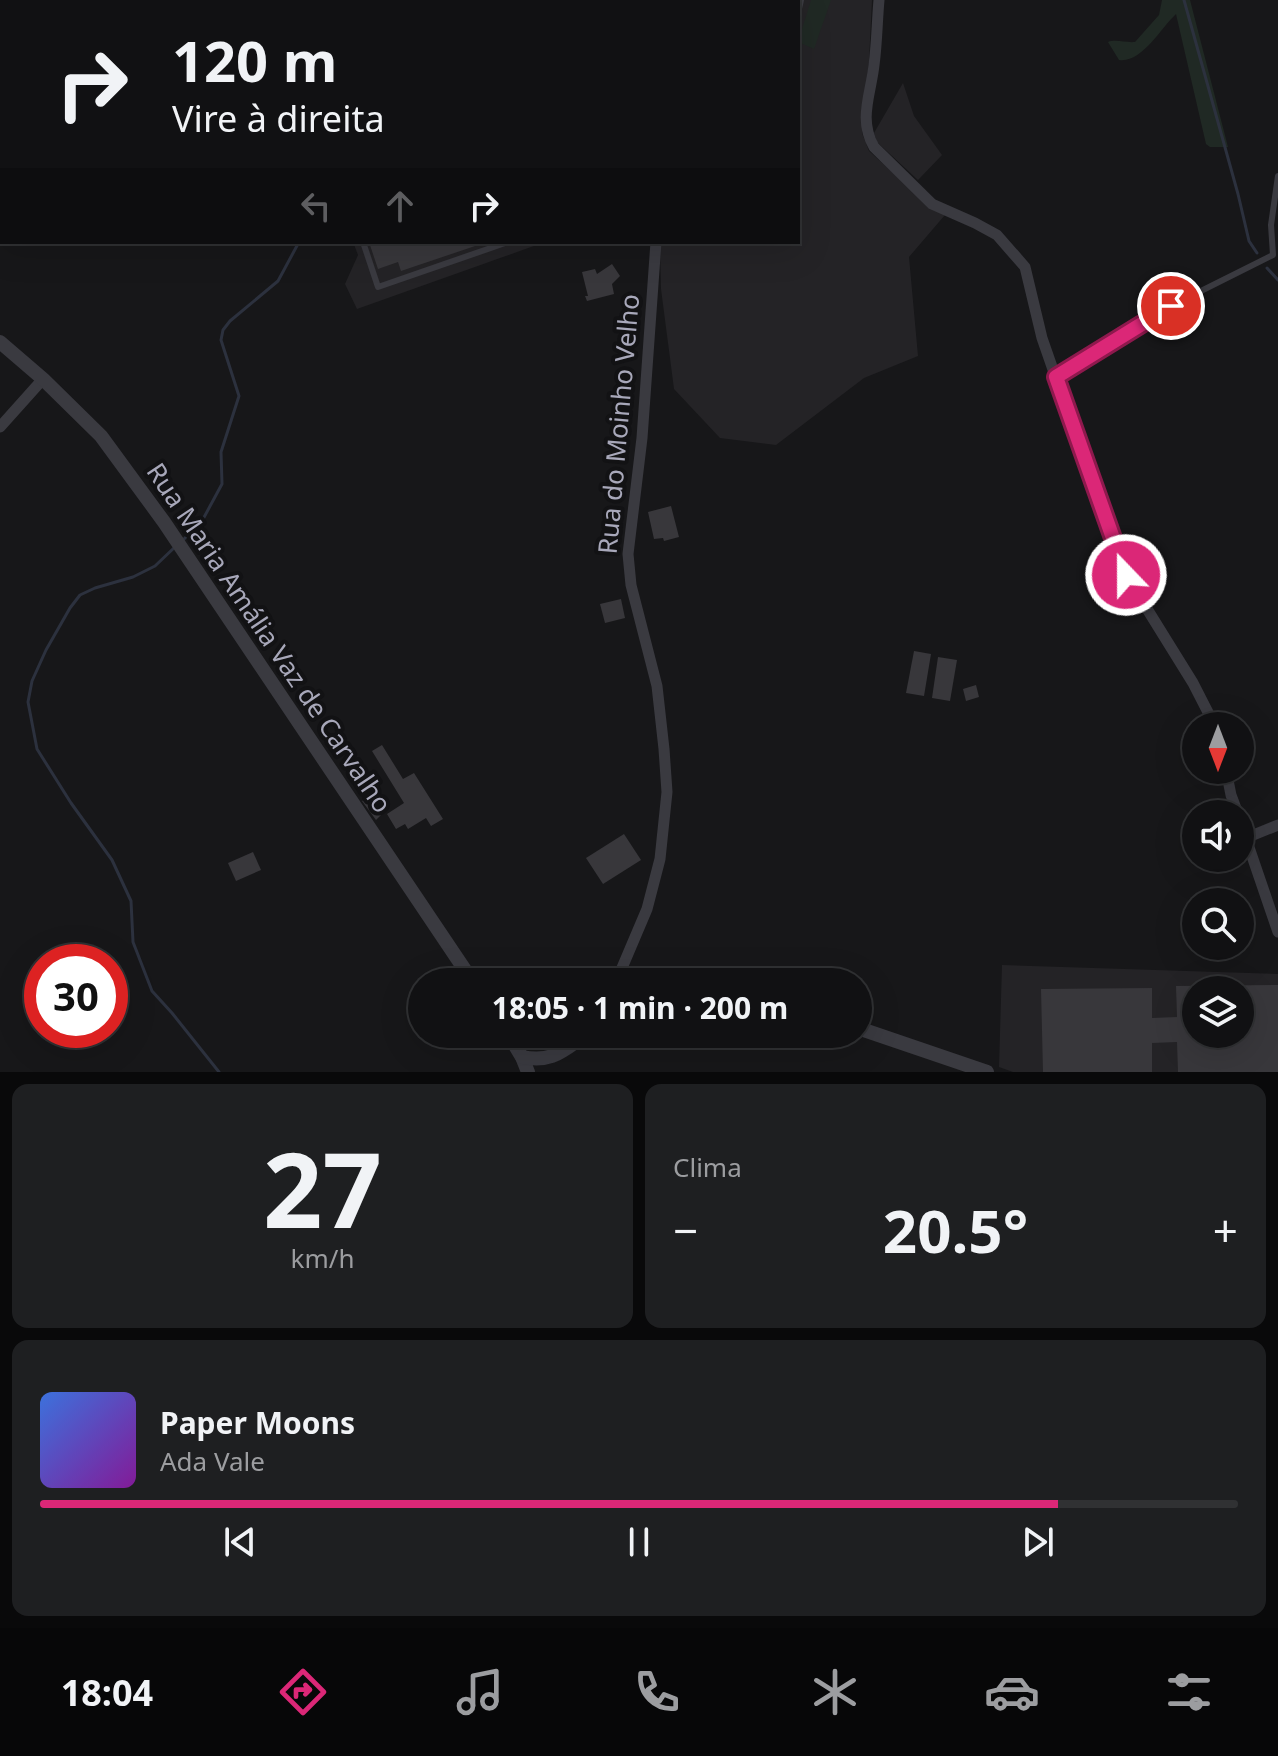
<!DOCTYPE html>
<html lang="pt">
<meta charset="utf-8">
<style>
:root{--surface:#111113;--page:#1e1f21;--text:#f1f3f6;--muted:#9c9da0;--line:#303133;--accent:#db2777}
body{margin:0;font-family:"Noto Sans",sans-serif;background:var(--page);color:var(--text);height:100vh;display:flex;flex-direction:column;font-size:30px;white-space:nowrap}
*{box-sizing:border-box;margin:0}
p{font-size:26px;color:var(--muted)}
.icon{flex:none;width:44px;height:44px;fill:none;stroke:currentColor;stroke-width:2;stroke-linecap:round;stroke-linejoin:round}
.map{position:relative;height:1072px;overflow:hidden}
.side{display:flex;flex-direction:column;gap:12px;padding:12px;background:#09090a;flex:1}
.side>*{flex:none}
.banner{position:absolute;left:0px;top:0px;width:800px;height:244px;box-shadow:0 8px 32px #0002,0 0 0 2px var(--line);background:#111113;color:var(--text);overflow:hidden}
.needle{width:52px;rotate:180deg}
.controls{position:absolute;left:1182px;top:712px;display:grid;gap:16px}
.controls a{display:grid;place-items:center;width:72px;height:72px;border-radius:50%;background:var(--surface);box-shadow:0 8px 32px #0002,0 0 0 2px var(--line);font-size:40px}
.speed{position:absolute;left:24px;top:944px;display:flex;gap:16px;font-size:40px;font-weight:700;text-align:center}
.speed>*{display:grid;place-content:center;width:104px;height:104px;border-radius:50%;background:var(--surface);box-shadow:0 8px 32px #0002,0 0 0 2px var(--line);line-height:1}
.speed .limit{border:12px solid #d22;background:#fff;color:#111}
.pin{position:absolute;display:grid;place-items:center;width:68px;height:68px;color:#fff;margin:-34px;border:4px solid #fff;border-radius:50%;box-shadow:0 2px 8px #0007}
.me{position:absolute;width:88px;margin:-44px;rotate:338deg;stroke-linejoin:round;filter:drop-shadow(0 0 6px #0008)}
.turn{display:flex;align-items:center;gap:28px;height:168px;padding:0 40px;font-size:36px}
.turn .icon{width:104px;height:104px;stroke-width:2.5}
.turn b{display:block;font-size:56px;line-height:68px}
.lanes{display:flex;align-items:center;height:76px;padding:0 40px;background:#0003;justify-content:center;gap:40px;direction:ltr}
.lanes .off{opacity:.35}
.big{font-size:60px;font-weight:700;line-height:1.1}
.side .widget{flex:1;display:flex;flex-direction:column;justify-content:center;gap:12px;min-width:0;padding:0 28px;border-radius:16px;background:var(--page)}
.side .dial{align-items:center;gap:0}
.dial b{font-size:104px;line-height:1}
.song{display:flex;align-items:center;gap:24px}
.cover{width:96px;height:96px;border-radius:12px;background:linear-gradient(135deg,hsl(220 70% 55%),hsl(290 70% 35%))}
.played{height:8px;border-radius:4px;background:linear-gradient(90deg,var(--accent) 85%,var(--line) 85%)}
.keys{display:flex;justify-content:space-around;direction:ltr}
.heat{display:flex;justify-content:space-between;align-items:center;font-size:44px;direction:ltr}
.side .tiles{flex:1;display:grid;gap:12px;grid-template-columns:1fr 1fr}
.widget:last-child{grid-column:span 2}
.trip{position:absolute;left:408px;top:968px;width:464px;height:80px;border-radius:40px;background:var(--surface);box-shadow:0 8px 32px #0002,0 0 0 2px var(--line);font-weight:700;line-height:80px;text-align:center}
.dock{display:flex;height:128px;justify-content:space-around;align-items:center;background:#070708;color:var(--muted)}
.dock .icon{width:56px;height:56px}
.dock .selected{color:var(--accent)}
.dock b{font-size:36px;color:var(--text)}
.map>svg:first-child{display:block}
.built{fill:#242326;fill-rule:evenodd}
.green{fill:#202924}
.lines{fill:none;stroke-linecap:round;stroke-linejoin:round}
.stream{stroke:#2c313e;stroke-width:3}
.building{fill:#38373b;fill-rule:evenodd}
.service{stroke:#3a3a40;stroke-width:6}
.minor{stroke:#3a3a40;stroke-width:11}
.tertiary{stroke:#3a3a40;stroke-width:14}
.route-casing{stroke:#8e194d;stroke-width:20}
.route{stroke:#db2777;stroke-width:14}
.labels{text-anchor:middle;stroke-width:8;stroke-linejoin:round;paint-order:stroke}
.street-label{font-size:26px;fill:#a8a8ba;stroke:#121214}
</style>
<div class="map">
<svg width="1278" height="1072" viewBox="0 0 1278 1072">
<rect width="100%" height="100%" fill="#171719"/>
<g class="built">
<path d="M 672,0 L 872,0 L 869,61 L 862,133 L 869,151 L 924,201 L 945,215 L 909,257 L 918,356 L 864,378 L 776,445 L 720,438 L 674,389 L 661,289 L 660,248 L 661,242 L 798,242 L 798,2 L 672,2 Z"/>
<path d="M 903,83 L 914,116 L 942,155 L 918,180 L 877,142 L 874,133 Z"/>
<path d="M 353,242 L 545,242 L 357,309 L 345,284 L 358,255 Z"/>
<path d="M 1002,965 L 1278,974 L 1278,1072 L 1013,1072 L 999,1067 ZM 1196,990 L 1240,990 L 1240,1034 L 1196,1034 Z"/>
</g>
<g class="green">
<path d="M 811,0 L 831,0 L 814,49 L 798,42 Z"/>
<path d="M 1162,0 L 1190,0 L 1228,147 L 1210,147 L 1206,144 L 1176,14 C 1160,29 1142,63 1119,60 L 1108,42 C 1116,39 1126,43 1135,42 L 1159,15 Z"/>
</g>
<g class="lines">
<g class="stream">
<path d="M 1184,0 L 1238,194 L 1249,241 L 1257,253"/>
<path d="M 349,2 L 350,0"/>
<path d="M 1267,268 L 1278,280"/>
<path d="M 182,541 L 202,521 L 222,484 L 221,452 L 239,396 L 221,340 L 223,330 L 230,321 L 278,281 L 299,242"/>
<path d="M 176,546 L 155,566 L 133,577 L 95,588 L 80,595 L 70,608 L 46,650 L 32,681 L 28,702 L 37,749 L 71,803 L 112,860 L 131,901 L 133,942 L 152,991 L 172,1013 L 219,1072"/>
</g>
</g>
<g class="building">
<path d="M 369,242 L 484,242 L 484,243 L 401,271 L 398,262 L 378,269 Z"/>
<path d="M 612,264 L 620,276 L 612,284 L 614,294 L 587,301 L 585,296 L 588,296 L 582,272 L 595,269 L 597,274 Z"/>
<path d="M 671,506 L 679,537 L 664,541 L 663,538 L 654,539 L 648,512 Z"/>
<path d="M 621,599 L 625,618 L 605,623 L 600,604 Z"/>
<path d="M 914,651 L 931,654 L 924,696 L 906,693 Z"/>
<path d="M 938,657 L 957,660 L 950,701 L 932,698 Z"/>
<path d="M 976,685 L 979,697 L 966,701 L 963,689 Z"/>
<path d="M 382,745 L 403,779 L 414,773 L 443,819 L 431,826 L 426,818 L 408,829 L 405,824 L 396,829 L 387,814 L 404,803 L 372,751 Z"/>
<path d="M 369,797 L 381,815 L 376,820 L 362,801 Z"/>
<path d="M 624,834 L 641,860 L 603,884 L 586,858 Z"/>
<path d="M 253,852 L 261,870 L 236,881 L 228,863 Z"/>
<path d="M 1278,985 L 1278,1072 L 1178,1072 L 1177,1042 L 1152,1043 L 1152,1072 L 1043,1072 L 1041,989 L 1152,988 L 1152,1018 L 1177,1017 L 1176,986 ZM 1196,990 L 1240,990 L 1240,1034 L 1196,1034 Z"/>
</g>
<g class="lines">
<g class="service">
<path d="M 679,0 L 679,2"/>
<path d="M 461,2 L 463,0"/>
<path d="M 620,2 L 620,0"/>
<path d="M 798,13 L 801,0"/>
<path d="M 363,242 L 378,287 L 508,242"/>
<path d="M 1056,377 L 1171,306 L 1273,255 L 1271,225 L 1278,176"/>
</g>
<g class="minor">
<path d="M 662,0 L 662,2"/>
<path d="M 879,0 C 877,22 877,43 874,65 C 871,94 858,119 874,147 L 932,204 L 975,223 L 997,235 L 1025,267 L 1042,338 L 1114,545 L 1126,575 L 1193,683 L 1215,726"/>
<path d="M 0,427 L 43,379"/>
<path d="M 1226,770 L 1231,795 L 1238,814"/>
<path d="M 1240,821 L 1278,932"/>
<path d="M 1246,838 L 1278,825"/>
<path d="M 616,982 L 647,909 L 660,859 L 667,792 L 664,749 L 657,686 L 631,585 L 628,554 L 642,438 L 656,242"/>
</g>
<g class="tertiary">
<path d="M 0,342 L 43,379 L 101,436 L 164,522 L 473,982"/>
<path d="M 858,1028 L 987,1072"/>
<path d="M 508,1034 L 522,1057 L 528,1072"/>
<path d="M 522,1057 C 553,1063 562,1051 587,1034"/>
</g>
</g>
<g class="lines">
<defs>
<path id="route" d="M 1126,575 L 1056,377 L 1171,306"/>
</defs>
<use href="#route" class="route-casing"/>
<use href="#route" class="route"/>
</g>
<g class="labels">
<g class="street-label">
<text transform="translate(619 424) rotate(-85)" y="9">Rua do Moinho Velho</text>
<text transform="translate(269 638) rotate(56)" y="9">Rua Maria Amália Vaz de Carvalho</text>
</g>
</g>
</svg>
<div class="controls">
<a><svg class="needle" viewBox="-14 -14 28 28"><path d="M0-13l5 13h-10z" fill="#e53935"/><path d="M0 13l5-13h-10z" fill="#9c9da0"/></svg></a>
<a><svg class="icon" aria-label="sound" viewBox="0 0 24 24"><path d="M4 9h4l5-4v14l-5-4H4zM17 9q2 3 0 6"/></svg></a>
<a><svg class="icon" aria-label="search" viewBox="0 0 24 24"><circle cx="10" cy="10" r="6"/><path d="M15 15l6 6"/></svg></a>
<a><svg class="icon" aria-label="layers" viewBox="0 0 24 24"><path d="M12 4l9 5-9 5-9-5zM3 14l9 5 9-5"/></svg></a>
</div>
<div class="speed"><div class="limit">30</div></div>
<div class="pin" style="left:1171px;top:306px;background:#d93025"><svg class="icon" aria-label="arrive" viewBox="0 0 24 24"><path d="M6 21V4h12l-3 4 3 4H6"/></svg></div>
<svg class="me" style="left:1126px;top:575px" viewBox="-20 -20 40 40"><circle r="17" fill="#db2777" stroke="#fff" stroke-width="3"/><path d="M0-11L8 9 0 5-8 9z" fill="#fff"/></svg>
<div class="trip">18:05 · 1 min · 200 m</div>
<div class="banner">
<div class="turn"><svg class="icon" aria-label="right" viewBox="0 0 24 24"><path d="M7 20v-9h11M14 6l5 5-5 5"/></svg><div><b>120 m</b>Vire à direita</div></div>
<div class="lanes"><svg class="icon off" aria-label="left" viewBox="0 0 24 24"><path d="M17 20v-9H6M10 6l-5 5 5 5"/></svg><svg class="icon off" aria-label="ahead" viewBox="0 0 24 24"><path d="M12 20V5M6 11l6-6 6 6"/></svg><svg class="icon" aria-label="right" viewBox="0 0 24 24"><path d="M7 20v-9h11M14 6l5 5-5 5"/></svg></div>
</div>
</div>
<section class="side">
<div class="tiles">
<div class="widget dial"><b>27</b><p>km/h</p></div>
<div class="widget"><p>Clima</p>
<div class="heat"><a>−</a><b class="big">20.5°</b><a>+</a></div>
</div>
<div class="widget">
<div class="song"><i class="cover"></i><div><b>Paper Moons</b><p>Ada Vale</p></div></div>
<div class="played"></div>
<div class="keys"><svg class="icon" aria-label="previous" viewBox="0 0 24 24"><path d="M18 5L8 12l10 7zM5 5v14"/></svg><svg class="icon" aria-label="pause" viewBox="0 0 24 24"><path d="M8 5v14M16 5v14"/></svg><svg class="icon" aria-label="next" viewBox="0 0 24 24"><path d="M6 5l10 7-10 7zM19 5v14"/></svg></div>
</div>
</div>
</section>
<nav class="dock">
<b>18:04</b>
<svg class="icon selected" aria-label="directions" viewBox="0 0 24 24"><path d="M12 3l9 9-9 9-9-9zM9 14v-3h6M13 9l2 2-2 2"/></svg>
<svg class="icon" aria-label="music" viewBox="0 0 24 24"><path d="M9 18V5l10-2v13"/><circle cx="6" cy="18" r="3"/><circle cx="16" cy="16" r="3"/></svg>
<svg class="icon" aria-label="phone" viewBox="0 0 24 24"><path d="M5 4h4l2 5-3 2q2 4 5 5l2-3 5 2v4C11 20 4 13 5 4z"/></svg>
<svg class="icon" aria-label="climate" viewBox="0 0 24 24"><path d="M12 3v18M4 7l16 10M4 17L20 7"/></svg>
<svg class="icon" aria-label="car" viewBox="0 0 24 24"><path d="M5 17H2v-5l4-1 3-4h7l3 4 3 1v5h-3M9 17h6M6 11h13"/><circle cx="7" cy="17" r="2"/><circle cx="17" cy="17" r="2"/></svg>
<svg class="icon" aria-label="filters" viewBox="0 0 24 24"><path d="M4 7h16M4 17h16"/><circle cx="9" cy="7" r="2"/><circle cx="15" cy="17" r="2"/></svg>
</nav>
